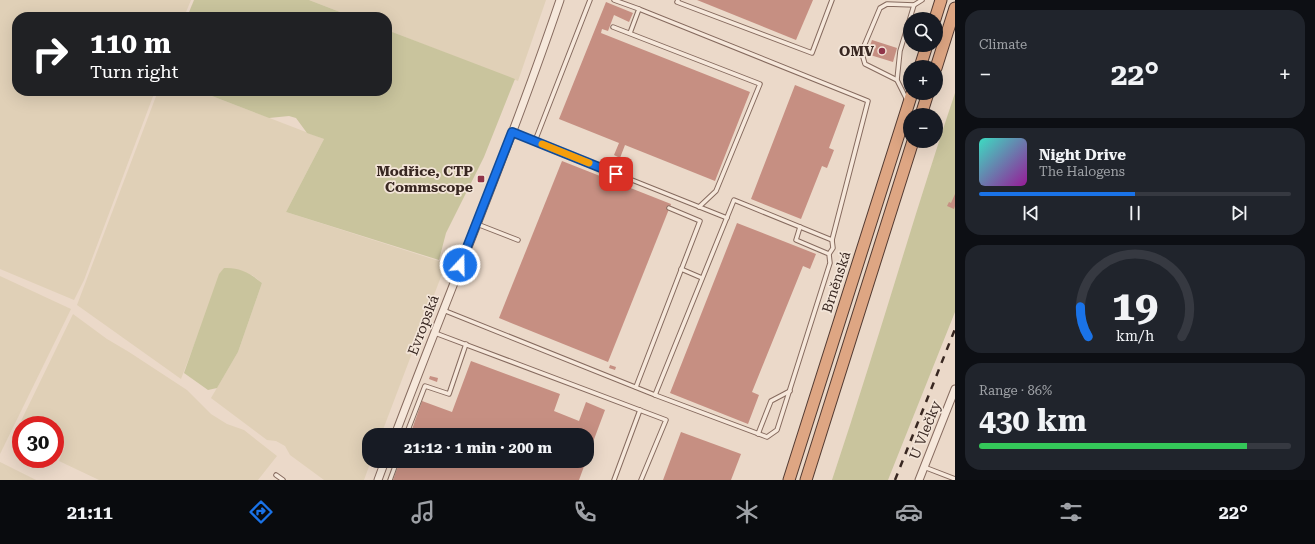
<!DOCTYPE html>
<meta charset="utf-8">
<style>
:root{--surface:#171b24;--page:#20242c;--text:#f1f3f6;--muted:#9ea1a6;--line:#363941;--accent:#1a73e8}
body{margin:0;font-family:"Roboto Serif",serif;background:var(--page);color:var(--text);height:100vh;display:flex;flex-direction:column;font-size:15px;white-space:nowrap}
*{box-sizing:border-box;margin:0}
p{font-size:13px;color:var(--muted)}
.icon{flex:none;width:22px;height:22px;fill:none;stroke:currentColor;stroke-width:2;stroke-linecap:round;stroke-linejoin:round}
.map{position:relative;flex:1;overflow:hidden}
.details{display:flex;flex-direction:column;gap:10px;padding:10px;background:#0d0f14;width:360px}
.details>*{flex:none}
.top-card{position:absolute;left:12px;top:12px;width:380px;height:84px;border-radius:16px;box-shadow:0 4px 16px #0002;background:#202124;color:#fff;overflow:hidden}
.tools{position:absolute;left:903px;top:12px;display:grid;gap:8px}
.tools a{display:grid;place-items:center;width:40px;height:40px;border-radius:50%;background:var(--surface);box-shadow:0 4px 16px #0002;font-size:20px}
.speed{position:absolute;left:12px;top:416px;display:flex;gap:8px;font-size:20px;font-weight:700;text-align:center}
.speed>*{display:grid;place-content:center;width:52px;height:52px;border-radius:50%;background:var(--surface);box-shadow:0 4px 16px #0002;line-height:1}
.speed .limit{border:6px solid #d22;background:#fff;color:#111}
.pin{position:absolute;display:grid;place-items:center;width:34px;height:34px;color:#fff;margin:-17px;border-radius:8px;box-shadow:0 2px 6px #0006}
.me{position:absolute;width:44px;margin:-22px;rotate:21deg;stroke-linejoin:round;filter:drop-shadow(0 0 3px #0008)}
.turn{display:flex;align-items:center;gap:14px;height:84px;padding:0 12px;font-size:18px}
.turn .icon{width:52px;height:52px;stroke-width:2.5}
.turn b{display:block;font-size:28px;line-height:34px}
.big{font-size:30px;font-weight:700;line-height:1.1}
.details .card{flex:1;display:flex;flex-direction:column;justify-content:center;gap:6px;min-width:0;padding:0 14px;border-radius:16px;background:var(--page)}
.details .dial{align-items:center;gap:0}
.dial svg{height:104px;overflow:visible;fill:none;stroke:var(--line);stroke-width:7;stroke-linecap:round;text-anchor:middle}
.dial text{fill:var(--text);stroke:none}
.song{display:flex;align-items:center;gap:12px}
.cover{width:48px;height:48px;border-radius:6px;background:linear-gradient(135deg,hsl(170 70% 55%),hsl(300 70% 35%))}
.played{height:4px;border-radius:2px;background:linear-gradient(90deg,var(--accent) 50%,var(--line) 50%)}
.keys{display:flex;justify-content:space-around;direction:ltr}
.heat{display:flex;justify-content:space-between;align-items:center;font-size:22px;direction:ltr}
.charge{height:6px;border-radius:3px;background:linear-gradient(90deg,#34c759 86%,var(--line) 0)}
.trip{position:absolute;left:362px;top:428px;width:232px;height:40px;border-radius:16px;background:var(--surface);box-shadow:0 4px 16px #0002;font-weight:700;line-height:40px;text-align:center}
.tab-bar{display:flex;height:64px;justify-content:space-around;align-items:center;background:#090b0e;color:var(--muted)}
.tab-bar .icon{width:28px;height:28px}
.tab-bar .active{color:var(--accent)}
.tab-bar b{font-size:18px;color:var(--text)}
main{display:flex;flex:1;min-height:0}
.map>svg:first-child{display:block}
.farmland{fill:#e0d0b7}
.green{fill:#c9c49d}
.building{fill:#c68f82}
.lines{fill:none;stroke-linecap:round;stroke-linejoin:round}
.service-casing{stroke:#866b5f;stroke-width:5.5}
.minor-casing{stroke:#866b5f;stroke-width:9}
.trunk-casing{stroke:#543b32;stroke-width:13}
.service{stroke:#f6e8db;stroke-width:3.5}
.minor{stroke:#f6e8db;stroke-width:7}
.trunk{stroke:#dea683;stroke-width:11}
.rail{stroke:#382721;stroke-width:2.5;stroke-dasharray:7 7;stroke-linecap:butt}
.route-casing{stroke:#114b97;stroke-width:10}
.route{stroke:#1a73e8;stroke-width:7}
.slow{stroke:#f59e0b;stroke-width:7}
.poi-dot{fill:#903449;stroke:#f3e5d8;stroke-width:1.5}
.labels{text-anchor:middle;stroke-width:3.5;stroke-linejoin:round;paint-order:stroke}
.poi-label{font-size:14px;font-weight:bold;fill:#382721;stroke:#f3e5d8;text-anchor:end}
.street-label{font-size:14px;fill:#382721;stroke:#f3e5d8}
</style>
<main>
<div class="map">
<svg width="955" height="480" viewBox="0 0 955 480">
<rect width="100%" height="100%" fill="#ebd9c9"/>
<g class="farmland">
<path d="M 0,0 L 191,0 L 184,17 L 17,17 L 17,91 L 155,91 L 84,280 L 74,300 L 0,269 Z"/>
<path d="M 309,0 L 546,0 L 518,81 L 387,30 L 387,17 L 353,17 Z"/>
<path d="M 158,91 L 199,91 L 324,139 L 286,212 L 442,262 L 445,266 L 381,435 L 369,435 L 369,461 L 371,461 L 364,480 L 324,480 L 290,455 L 285,446 L 276,441 L 267,440 L 211,398 L 238,352 L 262,283 L 252,275 L 207,311 L 181,379 L 77,305 Z"/>
<path d="M 0,276 L 71,309 L 0,454 Z"/>
<path d="M 73,314 L 107,339 L 129,352 L 187,390 L 211,414 L 227,424 L 244,430 L 277,456 L 258,480 L 99,480 L 59,461 L 65,446 L 55,441 L 55,425 L 29,425 L 21,421 Z"/>
<path d="M 0,462 L 36,480 L 0,480 Z"/>
</g>
<g class="green">
<path d="M 194,0 L 309,0 L 353,17 L 187,17 Z"/>
<path d="M 387,30 L 515,79 L 484,157 L 446,233 L 439,260 L 286,212 L 324,139 L 307,133 L 296,118 L 289,116 L 269,118 L 199,91 L 387,91 Z"/>
<path d="M 955,93 L 955,312 L 888,480 L 832,480 C 875,352 912,221 955,93 Z"/>
<path d="M 224,268 C 239,267 250,273 262,283 L 238,352 L 217,388 L 208,390 L 184,373 L 219,274 Z"/>
</g>
<g class="building">
<path d="M 697,0 L 813,0 L 796,40 Z"/>
<path d="M 606,2 L 633,13 L 629,22 L 614,15 L 608,31 L 602,29 L 601,33 L 750,92 L 715,181 L 625,145 L 620,158 L 614,155 L 619,143 L 559,119 Z"/>
<path d="M 872,40 L 897,48 L 893,62 L 867,54 Z"/>
<path d="M 795,85 L 845,105 L 829,148 L 834,150 L 827,168 L 822,166 L 801,219 L 751,199 Z"/>
<path d="M 562,161 L 671,204 L 608,362 L 499,318 Z"/>
<path d="M 955,194 L 955,206 L 954,209 L 947,206 L 949,202 L 951,203 Z"/>
<path d="M 737,223 L 816,254 L 810,269 L 803,266 L 752,392 L 759,395 L 748,424 L 670,393 Z"/>
<path d="M 471,361 L 560,394 L 554,411 L 579,421 L 586,402 L 605,410 L 587,458 L 587,435 L 410,435 L 422,401 L 452,412 Z"/>
<path d="M 610,365 L 616,367 L 615,370 L 609,368 Z"/>
<path d="M 430,376 L 438,378 L 437,382 L 429,379 Z"/>
<path d="M 681,432 L 741,454 L 731,480 L 663,480 Z"/>
<path d="M 23,459 L 32,459 L 29,466 L 21,462 Z"/>
<path d="M 400,461 L 586,461 L 579,480 L 393,480 Z"/>
</g>
<g class="lines">
<defs>
<g id="service">
<path d="M 614,0 L 639,9 L 630,33"/>
<path d="M 678,0 L 677,2 L 812,53 L 832,0"/>
<path d="M 613,27 L 760,84 L 716,191 L 699,207"/>
<path d="M 897,80 L 865,64 L 862,54 L 864,46 L 880,8 L 887,4 L 914,5"/>
<path d="M 907,100 L 897,80 L 900,51 L 914,5 L 922,0"/>
<path d="M 512,132 L 727,218"/>
<path d="M 535,141 L 590,0"/>
<path d="M 477,224 L 518,240"/>
<path d="M 829,254 L 833,248 L 832,240"/>
<path d="M 681,269 L 702,278"/>
<path d="M 443,310 L 655,395 L 734,200 L 832,240 L 868,101 L 639,9"/>
<path d="M 435,333 L 666,420 L 641,480"/>
<path d="M 636,387 L 700,221 L 669,208"/>
<path d="M 655,395 L 767,437 L 777,430 L 830,263 L 829,254 L 796,240 L 800,227"/>
<path d="M 758,434 L 771,401 L 790,391"/>
<path d="M 406,435 L 425,386 L 449,394 L 466,344"/>
<path d="M 924,467 L 955,479"/>
<path d="M 276,475 L 283,480"/>
<path d="M 390,480 L 397,461"/>
<path d="M 614,480 L 640,410"/>
</g>
<g id="minor">
<path d="M 395,435 C 450,290 510,147 560,0"/>
<path d="M 378,480 L 385,461"/>
<path d="M 919,480 L 955,389"/>
</g>
<g id="trunk">
<path d="M 935,19 L 941,0"/>
<path d="M 920,67 L 927,45"/>
<path d="M 936,68 L 955,8"/>
<path d="M 921,115 L 928,93"/>
<path d="M 789,480 L 912,93"/>
<path d="M 806,480 L 913,141"/>
</g>
</defs>
<use href="#service" class="service-casing"/>
<use href="#minor" class="minor-casing"/>
<use href="#trunk" class="trunk-casing"/>
<use href="#service" class="service"/>
<use href="#minor" class="minor"/>
<use href="#trunk" class="trunk"/>
<path class="rail" d="M 895,480 L 955,329"/>
</g>
<g class="lines">
<defs>
<path id="route" d="M 460,265 L 512,132 L 616,174"/>
</defs>
<use href="#route" class="route-casing"/>
<use href="#route" class="route"/>
<path class="slow" d="M 542,144 L 589,163"/>
</g>
<g class="poi-dot">
<circle cx="882" cy="51" r="4"/>
<rect x="477" y="175" width="8" height="8" rx="2"/>
</g>
<g class="labels">
<g class="poi-label">
<text x="874" y="56">OMV</text>
<text x="473" y="176">Modřice, CTP<tspan x="473" dy="16">Commscope</tspan></text>
</g>
<g class="street-label">
<text transform="translate(836 282) rotate(-72)" y="5">Brněnská</text>
<text transform="translate(423 325) rotate(-69)" y="5">Evropská</text>
<text transform="translate(925 430) rotate(-68)" y="5">U Vlečky</text>
</g>
</g>
</svg>
<div class="tools">
<a><svg class="icon" aria-label="search" viewBox="0 0 24 24"><circle cx="10" cy="10" r="6"/><path d="M15 15l6 6"/></svg></a>
<a>+</a>
<a>−</a>
</div>
<div class="speed"><div class="limit">30</div></div>
<div class="pin" style="left:616px;top:174px;background:#d93025"><svg class="icon" aria-label="arrive" viewBox="0 0 24 24"><path d="M6 21V4h12l-3 4 3 4H6"/></svg></div>
<svg class="me" style="left:460px;top:265px" viewBox="-20 -20 40 40"><circle r="17" fill="#1a73e8" stroke="#fff" stroke-width="3"/><path d="M0-11L8 9 0 5-8 9z" fill="#fff"/></svg>
<div class="trip">21:12 · 1 min · 200 m</div>
<div class="top-card">
<div class="turn"><svg class="icon" aria-label="right" viewBox="0 0 24 24"><path d="M7 20v-9h11M14 6l5 5-5 5"/></svg><div><b>110 m</b>Turn right</div></div>
</div>
</div>
<section class="details">
<div class="card"><p>Climate</p>
<div class="heat"><a>−</a><b class="big">22°</b><a>+</a></div>
</div>
<div class="card">
<div class="song"><i class="cover"></i><div><b>Night Drive</b><p>The Halogens</p></div></div>
<div class="played"></div>
<div class="keys"><svg class="icon" aria-label="previous" viewBox="0 0 24 24"><path d="M18 5L8 12l10 7zM5 5v14"/></svg><svg class="icon" aria-label="pause" viewBox="0 0 24 24"><path d="M8 5v14M16 5v14"/></svg><svg class="icon" aria-label="next" viewBox="0 0 24 24"><path d="M6 5l10 7-10 7zM19 5v14"/></svg></div>
</div>
<div class="card dial"><svg viewBox="0 0 100 80">
<path d="M14 69A42 42 0 1 1 86 69"/>
<path d="M14 69A42 42 0 0 1 8 46" stroke="#1a73e8"/>
<text x="50" y="56" font-size="32" font-weight="700">19</text>
<text x="50" y="72" font-size="11">km/h</text>
</svg></div>
<div class="card"><p>Range · 86%</p><b class="big">430 km</b><div class="charge"></div></div>
</section>
</main>
<nav class="tab-bar">
<b>21:11</b>
<svg class="icon active" aria-label="directions" viewBox="0 0 24 24"><path d="M12 3l9 9-9 9-9-9zM9 14v-3h6M13 9l2 2-2 2"/></svg>
<svg class="icon" aria-label="music" viewBox="0 0 24 24"><path d="M9 18V5l10-2v13"/><circle cx="6" cy="18" r="3"/><circle cx="16" cy="16" r="3"/></svg>
<svg class="icon" aria-label="phone" viewBox="0 0 24 24"><path d="M5 4h4l2 5-3 2q2 4 5 5l2-3 5 2v4C11 20 4 13 5 4z"/></svg>
<svg class="icon" aria-label="climate" viewBox="0 0 24 24"><path d="M12 3v18M4 7l16 10M4 17L20 7"/></svg>
<svg class="icon" aria-label="car" viewBox="0 0 24 24"><path d="M5 17H2v-5l4-1 3-4h7l3 4 3 1v5h-3M9 17h6M6 11h13"/><circle cx="7" cy="17" r="2"/><circle cx="17" cy="17" r="2"/></svg>
<svg class="icon" aria-label="filters" viewBox="0 0 24 24"><path d="M4 7h16M4 17h16"/><circle cx="9" cy="7" r="2"/><circle cx="15" cy="17" r="2"/></svg>
<b>22°</b>
</nav>
